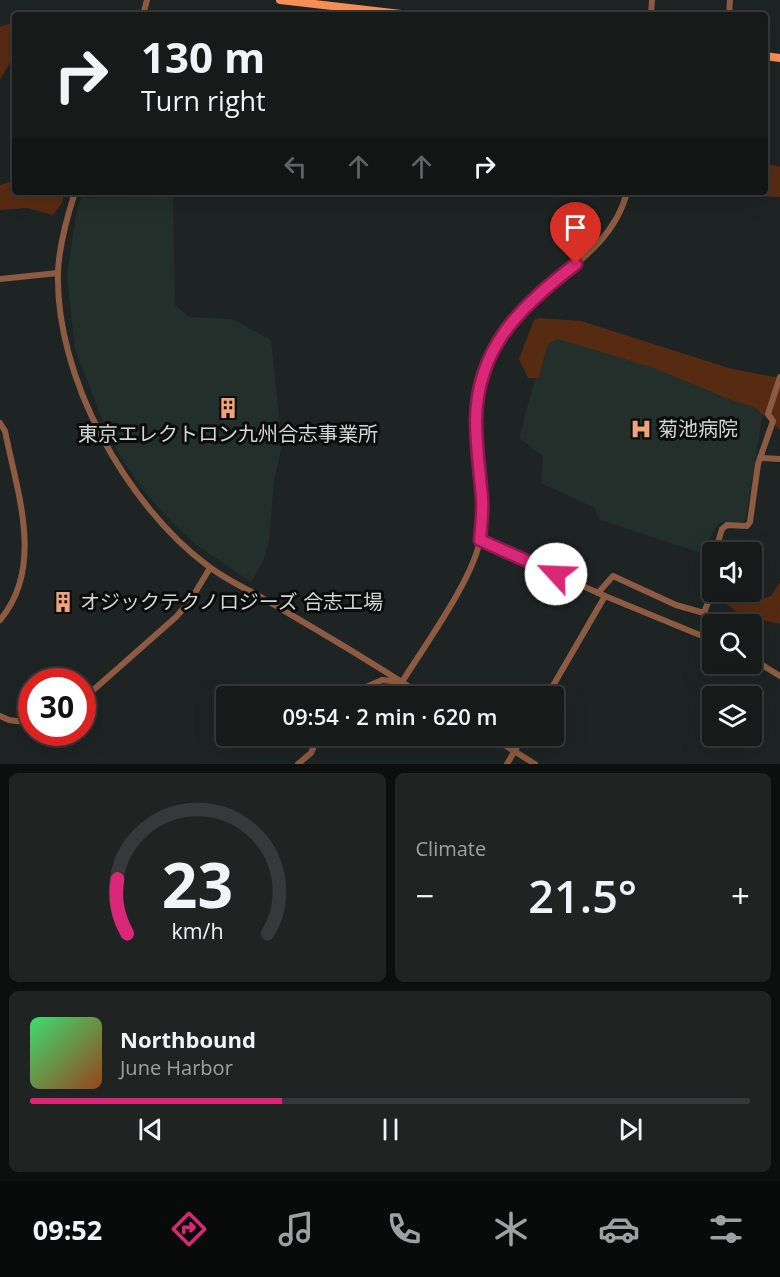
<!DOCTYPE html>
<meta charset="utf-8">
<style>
:root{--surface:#161b1a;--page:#1f2423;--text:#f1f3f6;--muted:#9ea1a2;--line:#353939;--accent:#db2777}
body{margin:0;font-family:"Open Sans","Noto Sans JP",sans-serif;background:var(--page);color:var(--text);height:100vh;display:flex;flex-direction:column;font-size:22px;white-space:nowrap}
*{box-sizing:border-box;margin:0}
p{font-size:20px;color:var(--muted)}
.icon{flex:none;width:33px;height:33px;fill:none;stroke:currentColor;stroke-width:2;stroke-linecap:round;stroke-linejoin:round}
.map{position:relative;height:764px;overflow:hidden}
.drawer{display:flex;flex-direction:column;gap:9px;padding:9px;background:#0c0f0e;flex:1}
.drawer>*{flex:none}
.guide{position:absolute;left:12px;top:12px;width:756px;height:183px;border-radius:6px;box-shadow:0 6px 24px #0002,0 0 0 2px var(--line);background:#161b1a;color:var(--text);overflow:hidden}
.buttons{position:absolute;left:702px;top:542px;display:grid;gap:12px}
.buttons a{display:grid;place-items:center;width:60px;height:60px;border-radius:6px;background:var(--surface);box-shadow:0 6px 24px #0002,0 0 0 2px var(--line);font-size:30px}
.speed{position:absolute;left:18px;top:668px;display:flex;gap:12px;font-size:30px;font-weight:700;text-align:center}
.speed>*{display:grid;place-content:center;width:78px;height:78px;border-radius:50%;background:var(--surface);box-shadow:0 6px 24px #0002,0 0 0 2px var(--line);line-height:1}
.speed .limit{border:9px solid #d22;background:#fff;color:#111}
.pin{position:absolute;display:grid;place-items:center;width:51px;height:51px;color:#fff;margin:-62px -26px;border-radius:50% 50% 50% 0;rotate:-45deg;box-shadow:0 0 6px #0007}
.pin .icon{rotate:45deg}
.me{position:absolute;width:66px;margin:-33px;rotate:295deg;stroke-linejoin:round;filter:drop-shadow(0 0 4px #0008)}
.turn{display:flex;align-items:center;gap:21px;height:126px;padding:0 30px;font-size:27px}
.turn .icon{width:78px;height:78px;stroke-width:2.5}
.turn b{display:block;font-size:42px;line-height:51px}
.lanes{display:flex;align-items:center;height:57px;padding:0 30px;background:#0003;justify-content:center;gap:30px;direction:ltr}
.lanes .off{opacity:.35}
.big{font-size:45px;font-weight:600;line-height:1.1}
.drawer .tile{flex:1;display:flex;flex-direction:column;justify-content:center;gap:9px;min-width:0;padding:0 21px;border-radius:9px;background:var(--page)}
.drawer .dial{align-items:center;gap:0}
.dial svg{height:156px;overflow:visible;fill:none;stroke:var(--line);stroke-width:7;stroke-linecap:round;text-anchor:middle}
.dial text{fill:var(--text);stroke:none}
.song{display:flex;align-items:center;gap:18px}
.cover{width:72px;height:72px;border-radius:9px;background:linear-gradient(135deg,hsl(140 70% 55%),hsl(20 70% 35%))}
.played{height:6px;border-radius:3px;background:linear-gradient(90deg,var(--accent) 35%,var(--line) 35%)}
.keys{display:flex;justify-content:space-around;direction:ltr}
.heat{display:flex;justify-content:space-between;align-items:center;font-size:33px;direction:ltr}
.drawer .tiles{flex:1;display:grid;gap:9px;grid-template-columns:1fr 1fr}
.tile:last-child{grid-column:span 2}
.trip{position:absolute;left:216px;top:686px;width:348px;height:60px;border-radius:6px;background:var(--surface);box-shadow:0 6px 24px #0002,0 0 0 2px var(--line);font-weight:600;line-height:60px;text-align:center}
.tab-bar{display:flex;height:96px;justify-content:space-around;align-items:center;background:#090b0a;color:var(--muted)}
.tab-bar .icon{width:42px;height:42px}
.tab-bar .active{color:var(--accent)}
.tab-bar b{font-size:27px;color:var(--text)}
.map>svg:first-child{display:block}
.built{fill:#222f2b}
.green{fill:#572b12}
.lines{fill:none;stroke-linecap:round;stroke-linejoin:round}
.minor{stroke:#8d5b41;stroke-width:6}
.major{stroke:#f89058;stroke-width:8}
.route-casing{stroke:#8e194d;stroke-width:15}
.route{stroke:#db2777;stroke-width:10}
.labels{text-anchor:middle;stroke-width:6;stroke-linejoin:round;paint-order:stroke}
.poi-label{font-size:20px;fill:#d3d7d6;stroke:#0a0d0c;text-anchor:start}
</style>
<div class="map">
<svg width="780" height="764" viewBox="0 0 780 764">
<rect width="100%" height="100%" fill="#1e2423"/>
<g class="built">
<path d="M 173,197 L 175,305 L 189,317 L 232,319 L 271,340 L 282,445 L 274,481 L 269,541 L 263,562 L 251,582 L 195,544 L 164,514 L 141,487 L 118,453 L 104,424 L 75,349 L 67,276 L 76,215 L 81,198 Z"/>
<path d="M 551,320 L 774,381 L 762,419 L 745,522 L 719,523 L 701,553 L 599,519 L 595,508 L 541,483 L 543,456 L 519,438 Z"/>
</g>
<g class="green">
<path d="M 11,23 L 15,26 L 15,54 L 0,80 L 0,27 Z"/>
<path d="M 765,163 L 780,167 L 780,197 L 750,196 L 741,193 L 765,192 Z"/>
<path d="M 15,180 L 15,192 L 64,192 L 62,203 L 53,215 L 27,208 L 0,210 L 0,185 Z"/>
<path d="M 539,318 L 581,321 L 732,369 L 780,378 L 780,430 L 754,407 L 731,400 L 654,368 L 562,340 L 557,339 L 547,345 L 539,378 L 528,378 L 519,359 L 534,320 Z"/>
<path d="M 780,582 L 780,624 L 741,615 L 720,599 L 759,600 L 771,596 Z"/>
</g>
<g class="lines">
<g class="minor">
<path d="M 143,15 L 147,0"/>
<path d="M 651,15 L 652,0"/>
<path d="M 729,15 L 730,0"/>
<path d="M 75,192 C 67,217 59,245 58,272 C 55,377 126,505 208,566 C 228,581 251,591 271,603 C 322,633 374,663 423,696"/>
<path d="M 0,279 L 58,273"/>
<path d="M 0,423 L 5,431 C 17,492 45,567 0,620"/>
<path d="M 760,458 L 780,459"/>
<path d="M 480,540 L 605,596 L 712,640"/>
<path d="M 715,552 L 722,529 L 727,525 L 747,526 L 750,522 L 758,464 L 773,421 L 768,414 L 780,377"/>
<path d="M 598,593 L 613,576 L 676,605 L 704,613 L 708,602 L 712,567"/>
<path d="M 704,613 L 727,624"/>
<path d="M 752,659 L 780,676"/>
<path d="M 346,696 L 382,680 L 402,682 C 423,648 476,575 480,538 C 488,475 464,414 490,353 C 520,287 609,265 627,192"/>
<path d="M 547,696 L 605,596"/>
<path d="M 82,700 L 176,617 L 190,601 L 210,568"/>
<path d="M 0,716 L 9,720 L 32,723"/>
<path d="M 488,735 L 535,764"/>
<path d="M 298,764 L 311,753 L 319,735"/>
<path d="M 507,764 L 524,735"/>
</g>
<g class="major">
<path d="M 280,0 L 410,15"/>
<path d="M 765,56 L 780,58"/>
</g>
</g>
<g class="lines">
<defs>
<path id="route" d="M 556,574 L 480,540 C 481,527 483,512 482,499 C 480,473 476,447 476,420 C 477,347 521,306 576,264"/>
</defs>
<use href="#route" class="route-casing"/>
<use href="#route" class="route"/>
</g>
<defs>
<symbol id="building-bare" viewBox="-9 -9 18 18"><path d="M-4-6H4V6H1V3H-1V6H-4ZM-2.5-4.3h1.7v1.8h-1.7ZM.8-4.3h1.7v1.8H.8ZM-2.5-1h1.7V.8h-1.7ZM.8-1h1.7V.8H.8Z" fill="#f0a27a" stroke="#0a0d0c" stroke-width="2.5" paint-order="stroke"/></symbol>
<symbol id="hospital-bare" viewBox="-9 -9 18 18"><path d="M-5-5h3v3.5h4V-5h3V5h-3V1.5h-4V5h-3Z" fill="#f0a27a" stroke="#0a0d0c" stroke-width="2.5" paint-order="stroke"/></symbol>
</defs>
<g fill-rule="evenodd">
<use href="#building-bare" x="213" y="393" width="30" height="30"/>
<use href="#hospital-bare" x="626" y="414" width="30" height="30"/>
<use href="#building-bare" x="48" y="587" width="30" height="30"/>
</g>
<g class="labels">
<g class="poi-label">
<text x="658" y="436">菊池病院</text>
<text x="228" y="441" text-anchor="middle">東京エレクトロン九州合志事業所</text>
<text x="80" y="609">オジックテクノロジーズ 合志工場</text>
</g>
</g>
</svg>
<div class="buttons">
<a><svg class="icon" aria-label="sound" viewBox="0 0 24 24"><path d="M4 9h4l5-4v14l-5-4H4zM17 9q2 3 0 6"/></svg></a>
<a><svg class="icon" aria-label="search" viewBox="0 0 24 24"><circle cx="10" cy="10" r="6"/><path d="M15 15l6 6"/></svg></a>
<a><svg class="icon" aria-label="layers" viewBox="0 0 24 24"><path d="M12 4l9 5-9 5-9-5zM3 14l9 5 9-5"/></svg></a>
</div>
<div class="speed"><div class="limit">30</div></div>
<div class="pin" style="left:576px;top:264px;background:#d93025"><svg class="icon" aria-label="arrive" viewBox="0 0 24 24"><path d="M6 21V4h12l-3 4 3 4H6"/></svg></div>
<svg class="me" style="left:556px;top:574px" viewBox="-20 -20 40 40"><circle r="19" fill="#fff"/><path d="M0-13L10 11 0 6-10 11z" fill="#db2777"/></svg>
<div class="trip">09:54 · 2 min · 620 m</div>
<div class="guide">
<div class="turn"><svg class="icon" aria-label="right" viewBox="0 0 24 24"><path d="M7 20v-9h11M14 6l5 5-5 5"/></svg><div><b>130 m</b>Turn right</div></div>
<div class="lanes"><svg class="icon off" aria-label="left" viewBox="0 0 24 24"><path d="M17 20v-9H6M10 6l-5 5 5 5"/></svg><svg class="icon off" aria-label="ahead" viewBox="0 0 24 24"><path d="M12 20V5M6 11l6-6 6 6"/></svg><svg class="icon off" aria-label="ahead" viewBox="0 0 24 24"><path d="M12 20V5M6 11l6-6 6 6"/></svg><svg class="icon" aria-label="right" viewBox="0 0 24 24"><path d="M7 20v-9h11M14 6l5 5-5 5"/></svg></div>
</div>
</div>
<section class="drawer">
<div class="tiles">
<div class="tile dial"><svg viewBox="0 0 100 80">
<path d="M14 69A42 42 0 1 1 86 69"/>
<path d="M14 69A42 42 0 0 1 9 41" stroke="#db2777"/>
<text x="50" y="56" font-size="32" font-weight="700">23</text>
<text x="50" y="72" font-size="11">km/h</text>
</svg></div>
<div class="tile"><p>Climate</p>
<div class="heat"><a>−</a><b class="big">21.5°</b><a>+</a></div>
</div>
<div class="tile">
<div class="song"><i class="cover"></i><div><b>Northbound</b><p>June Harbor</p></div></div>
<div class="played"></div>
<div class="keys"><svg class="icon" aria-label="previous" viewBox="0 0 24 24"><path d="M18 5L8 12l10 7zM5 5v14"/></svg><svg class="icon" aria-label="pause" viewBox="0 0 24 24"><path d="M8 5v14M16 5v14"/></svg><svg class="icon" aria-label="next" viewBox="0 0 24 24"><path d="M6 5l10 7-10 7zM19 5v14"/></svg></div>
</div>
</div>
</section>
<nav class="tab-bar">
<b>09:52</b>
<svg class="icon active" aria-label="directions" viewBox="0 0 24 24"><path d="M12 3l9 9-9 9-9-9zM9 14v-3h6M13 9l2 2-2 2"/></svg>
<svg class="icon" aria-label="music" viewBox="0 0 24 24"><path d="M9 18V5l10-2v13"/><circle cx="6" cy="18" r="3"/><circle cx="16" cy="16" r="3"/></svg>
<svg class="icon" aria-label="phone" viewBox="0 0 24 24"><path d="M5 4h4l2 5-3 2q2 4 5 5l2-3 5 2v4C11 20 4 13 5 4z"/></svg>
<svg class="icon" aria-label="climate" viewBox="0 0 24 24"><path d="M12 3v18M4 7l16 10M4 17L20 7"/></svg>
<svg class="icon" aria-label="car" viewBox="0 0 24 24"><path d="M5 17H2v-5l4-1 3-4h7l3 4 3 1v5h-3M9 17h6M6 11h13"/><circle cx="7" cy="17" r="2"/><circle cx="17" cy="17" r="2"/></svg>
<svg class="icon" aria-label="filters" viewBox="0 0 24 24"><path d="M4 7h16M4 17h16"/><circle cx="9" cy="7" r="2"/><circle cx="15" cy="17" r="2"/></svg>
</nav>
